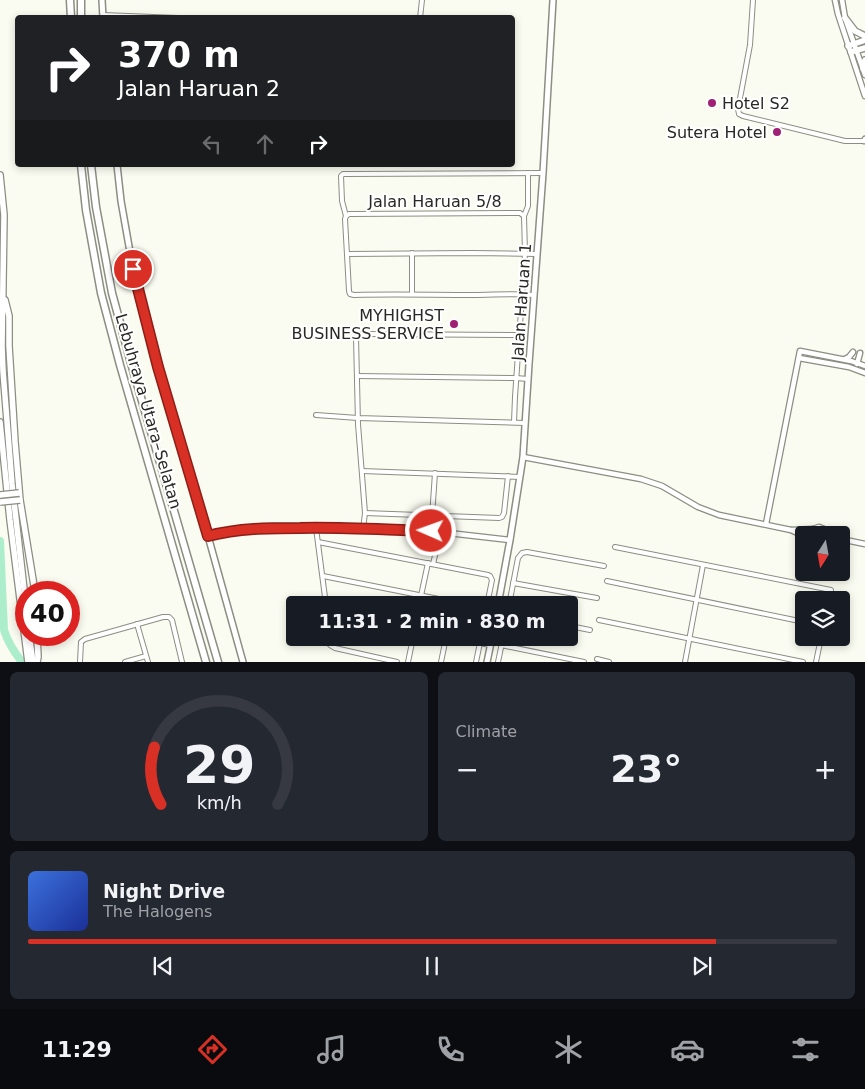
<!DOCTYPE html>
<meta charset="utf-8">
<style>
:root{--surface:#171b24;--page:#242831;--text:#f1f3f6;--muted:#9ea1a6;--line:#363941;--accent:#d93025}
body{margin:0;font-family:"DejaVu Sans",sans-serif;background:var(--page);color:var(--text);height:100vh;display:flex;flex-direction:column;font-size:19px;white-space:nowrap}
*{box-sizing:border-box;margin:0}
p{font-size:16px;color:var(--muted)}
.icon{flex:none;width:28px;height:28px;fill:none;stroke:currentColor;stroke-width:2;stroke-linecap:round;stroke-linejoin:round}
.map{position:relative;height:662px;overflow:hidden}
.sheet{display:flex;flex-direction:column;gap:10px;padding:10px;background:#0d0f14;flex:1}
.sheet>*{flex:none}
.hud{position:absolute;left:15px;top:15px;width:500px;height:152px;border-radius:5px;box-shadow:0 2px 8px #0003;background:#202124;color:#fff;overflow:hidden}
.needle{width:32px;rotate:191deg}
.controls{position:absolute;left:795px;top:526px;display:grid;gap:10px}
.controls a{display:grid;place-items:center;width:55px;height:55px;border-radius:5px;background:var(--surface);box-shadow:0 2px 8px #0003;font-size:25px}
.speed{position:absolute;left:15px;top:581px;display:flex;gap:10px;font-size:25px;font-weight:700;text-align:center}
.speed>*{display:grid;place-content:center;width:65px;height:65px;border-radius:50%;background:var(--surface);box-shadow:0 2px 8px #0003;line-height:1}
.speed .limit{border:8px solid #d22;background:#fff;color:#111}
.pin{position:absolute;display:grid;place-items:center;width:42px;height:42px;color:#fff;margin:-21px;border:2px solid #fff;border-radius:50%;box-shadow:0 1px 5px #0007}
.me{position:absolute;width:55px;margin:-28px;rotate:272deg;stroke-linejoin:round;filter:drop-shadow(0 0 4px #0008)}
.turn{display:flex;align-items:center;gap:18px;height:105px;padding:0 20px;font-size:22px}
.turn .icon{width:65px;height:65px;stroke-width:2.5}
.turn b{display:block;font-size:35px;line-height:42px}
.lanes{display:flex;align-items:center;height:48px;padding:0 20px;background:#0003;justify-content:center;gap:25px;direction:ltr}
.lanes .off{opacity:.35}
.big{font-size:38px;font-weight:700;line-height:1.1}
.sheet .widget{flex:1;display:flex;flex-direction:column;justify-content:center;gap:8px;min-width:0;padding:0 18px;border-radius:8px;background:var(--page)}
.sheet .dial{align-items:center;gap:0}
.dial svg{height:130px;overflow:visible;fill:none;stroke:var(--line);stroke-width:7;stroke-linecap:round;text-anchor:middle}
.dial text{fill:var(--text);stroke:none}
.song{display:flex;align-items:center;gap:15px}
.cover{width:60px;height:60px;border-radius:8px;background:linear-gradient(135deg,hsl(220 70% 55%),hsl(230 70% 35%))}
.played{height:5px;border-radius:2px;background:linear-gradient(90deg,var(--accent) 85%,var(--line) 85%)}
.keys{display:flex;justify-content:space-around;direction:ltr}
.heat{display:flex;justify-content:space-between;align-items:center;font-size:28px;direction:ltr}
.sheet .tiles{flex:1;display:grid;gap:10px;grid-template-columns:1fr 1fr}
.widget:last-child{grid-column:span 2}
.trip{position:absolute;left:286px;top:596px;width:292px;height:50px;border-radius:5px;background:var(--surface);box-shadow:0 2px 8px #0003;font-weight:700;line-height:50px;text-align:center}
.tab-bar{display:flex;height:80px;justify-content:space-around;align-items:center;background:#090b0e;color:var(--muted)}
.tab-bar .icon{width:35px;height:35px}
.tab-bar .active{color:var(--accent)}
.tab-bar b{font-size:22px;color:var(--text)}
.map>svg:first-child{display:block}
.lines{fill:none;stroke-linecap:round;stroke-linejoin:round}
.river{stroke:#acedcc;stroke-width:8}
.minor-casing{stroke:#8c8d83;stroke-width:6}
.tertiary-casing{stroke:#8c8d83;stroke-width:7}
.secondary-casing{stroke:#8c8d83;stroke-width:8}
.primary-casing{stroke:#8c8d83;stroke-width:8}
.motorway-casing{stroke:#8c8d83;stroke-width:9}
.minor{stroke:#fff;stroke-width:4}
.tertiary{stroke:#fff;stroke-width:4.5}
.secondary{stroke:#fff;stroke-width:5}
.primary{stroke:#fff;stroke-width:5.5}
.motorway{stroke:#fff;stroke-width:6}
.primary-bridge-casing{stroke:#8c8d83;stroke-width:8;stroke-linecap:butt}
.primary-bridge{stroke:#fff;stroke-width:5.5}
.route-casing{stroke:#8d1f18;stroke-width:12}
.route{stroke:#d93025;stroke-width:9}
.poi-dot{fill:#9f2074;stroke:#fff;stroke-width:2}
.labels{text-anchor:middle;stroke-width:4;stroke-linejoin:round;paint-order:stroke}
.poi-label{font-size:16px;fill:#282925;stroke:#fff;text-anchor:end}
.street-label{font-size:16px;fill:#282925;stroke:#fff}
</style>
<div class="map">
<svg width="865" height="662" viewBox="0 0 865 662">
<rect width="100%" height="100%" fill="#fbfcf1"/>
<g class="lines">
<path class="river" d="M 0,541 L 4,630 C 8,643 14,652 22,662"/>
<defs>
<g id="minor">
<path d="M 753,0 L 750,45 L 738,109 L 739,114 L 743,116 L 845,141 L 865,141"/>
<path d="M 103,15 L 178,18"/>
<path d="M 420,18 L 422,0"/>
<path d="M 346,216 L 349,214 L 520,213 L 524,216"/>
<path d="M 412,253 L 412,294"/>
<path d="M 347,254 L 472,253 L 537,254"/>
<path d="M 534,295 C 514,293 493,295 473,295 C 433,295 393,294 354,295 L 350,294 L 349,291 L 345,219 L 346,216 L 342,201 L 341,176 L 343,174 L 543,173"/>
<path d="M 357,376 L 516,378 L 528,379"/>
<path d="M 316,415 L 358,418 L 525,423"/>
<path d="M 514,422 L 515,397 L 525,253 L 524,216 L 528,206 L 528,173"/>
<path d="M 362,471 L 520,477"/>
<path d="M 365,513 L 499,518 L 502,517 L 504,513 L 508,476"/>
<path d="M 316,528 L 326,605"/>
<path d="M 363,529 L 365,513 L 358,424 L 356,337 C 358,333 361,334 365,334 L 519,335"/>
<path d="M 431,531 L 435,473"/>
<path d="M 318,542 L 488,575 L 490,576 L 492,580 L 487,605"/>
<path d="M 615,547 L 831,590 L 829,600"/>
<path d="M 433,564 L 438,543 L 440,532"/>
<path d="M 323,576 L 469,605"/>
<path d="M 607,581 L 804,622"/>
<path d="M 513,583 L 597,598"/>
<path d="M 419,605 L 428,563"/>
<path d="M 509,605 L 518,558 L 522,553 L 527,552 L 604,566"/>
<path d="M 599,620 L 803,662"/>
<path d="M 137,624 L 148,662"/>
<path d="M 570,626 L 590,630"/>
<path d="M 330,638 L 330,645 L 335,648 L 397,662"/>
<path d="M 452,638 L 490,645"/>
<path d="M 501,645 L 584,662"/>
<path d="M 597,659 L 609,662"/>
<path d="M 80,662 L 81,642 L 85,639 L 163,617 L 169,617 L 172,620 L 182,662"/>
<path d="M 125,662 L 146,656"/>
<path d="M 408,662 L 413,638"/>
<path d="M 441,662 L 446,638"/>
<path d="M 476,662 L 481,638"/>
<path d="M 498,662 L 503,638"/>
<path d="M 685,662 L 703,565"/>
<path d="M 816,662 L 821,638"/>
</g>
<g id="tertiary">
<path d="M 835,0 L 838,14 L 865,96"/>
<path d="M 842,0 L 845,18 L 865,75"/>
<path d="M 865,139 L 864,141 L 865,141"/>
<path d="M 799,358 L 849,367 L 865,373"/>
<path d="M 845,359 L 849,357 L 853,352"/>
<path d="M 857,364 L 860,353"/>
<path d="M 523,457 L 641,479 L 662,486 L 698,507 L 719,515 L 791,530 L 804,536"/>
<path d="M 766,524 L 800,351 L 851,361 L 865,366"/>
<path d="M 792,530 L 813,529"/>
<path d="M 825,531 L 834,535"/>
<path d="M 810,535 L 813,529 L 819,527 L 824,529 L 826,535"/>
<path d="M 208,536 L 224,532 L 255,528 L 316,528 L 431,531 L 510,540"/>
<path d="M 841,539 L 865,544"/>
</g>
<g id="secondary">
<path d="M 102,0 L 103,18"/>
<path d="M 117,165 L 121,201 L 133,269 L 158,367 L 208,536 L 243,662"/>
<path d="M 498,605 L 510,540 L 523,457 L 529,364 L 543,173 L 553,0"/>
<path d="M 487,662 L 492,638"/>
</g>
<g id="primary">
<path d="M 845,18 L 855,31 L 865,36"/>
<path d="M 848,46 L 865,40"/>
<path d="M 851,52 L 865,48"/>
<path d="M 863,69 L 865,60"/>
<path d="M 0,175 L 4,215 L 2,346 L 3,371 L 12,484 L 26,607"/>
<path d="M 5,300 L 9,316 L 9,346 L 15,442 L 20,500 L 35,592"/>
<path d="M 0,422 L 10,520 L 28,662"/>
<path d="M 29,635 L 33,662"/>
<path d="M 37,635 L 38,657 L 37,662"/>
</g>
<g id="motorway">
<path d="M 70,0 L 71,18"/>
<path d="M 81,0 L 81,18"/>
<path d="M 81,165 L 86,210 L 101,293 L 120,365 L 206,662"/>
<path d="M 91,165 L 96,207 L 112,293 L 131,363 L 218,662"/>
</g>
</defs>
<use href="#minor" class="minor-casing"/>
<use href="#tertiary" class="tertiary-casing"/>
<use href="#secondary" class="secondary-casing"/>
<use href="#primary" class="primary-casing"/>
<use href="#motorway" class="motorway-casing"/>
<use href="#minor" class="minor"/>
<use href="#tertiary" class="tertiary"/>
<use href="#secondary" class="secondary"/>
<use href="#primary" class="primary"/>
<use href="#motorway" class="motorway"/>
<defs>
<g id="primary-bridge">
<path d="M 0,495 L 19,493"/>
<path d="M 0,502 L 20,500"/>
</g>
</defs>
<use href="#primary-bridge" class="primary-bridge-casing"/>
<use href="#primary-bridge" class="primary-bridge"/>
</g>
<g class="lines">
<defs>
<path id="route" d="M 133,269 L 158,367 L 208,536 C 239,528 269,528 300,528 C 344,527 388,530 431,531"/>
</defs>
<use href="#route" class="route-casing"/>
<use href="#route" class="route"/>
</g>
<g class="poi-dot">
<circle cx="712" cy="103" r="5"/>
<circle cx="777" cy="132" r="5"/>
<circle cx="454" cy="324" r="5"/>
</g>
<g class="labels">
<g class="poi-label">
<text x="722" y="109" text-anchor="start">Hotel S2</text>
<text x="767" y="138">Sutera Hotel</text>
<text x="444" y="321">MYHIGHST<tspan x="444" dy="18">BUSINESS SERVICE</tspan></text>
</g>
<g class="street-label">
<text x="435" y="207">Jalan Haruan 5/8</text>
<text transform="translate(521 302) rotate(-86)" y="6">Jalan Haruan 1</text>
<text transform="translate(149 411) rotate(74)" y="6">Lebuhraya Utara–Selatan</text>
</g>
</g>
</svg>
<div class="controls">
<a><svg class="needle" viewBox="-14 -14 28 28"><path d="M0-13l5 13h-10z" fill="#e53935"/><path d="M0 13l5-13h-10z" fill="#9ea1a6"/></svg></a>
<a><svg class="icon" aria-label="layers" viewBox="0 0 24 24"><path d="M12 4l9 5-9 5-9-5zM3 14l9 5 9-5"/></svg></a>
</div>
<div class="speed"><div class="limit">40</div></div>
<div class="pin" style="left:133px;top:269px;background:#d93025"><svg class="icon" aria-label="arrive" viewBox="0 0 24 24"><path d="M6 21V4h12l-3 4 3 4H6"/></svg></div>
<svg class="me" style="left:431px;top:531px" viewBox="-20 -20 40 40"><circle r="17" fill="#d93025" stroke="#fff" stroke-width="3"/><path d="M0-11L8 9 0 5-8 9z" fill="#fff"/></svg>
<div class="trip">11:31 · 2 min · 830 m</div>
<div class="hud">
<div class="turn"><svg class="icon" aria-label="right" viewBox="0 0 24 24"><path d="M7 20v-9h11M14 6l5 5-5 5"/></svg><div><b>370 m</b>Jalan Haruan 2</div></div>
<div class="lanes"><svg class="icon off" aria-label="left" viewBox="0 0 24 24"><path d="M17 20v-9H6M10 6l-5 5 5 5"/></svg><svg class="icon off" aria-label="ahead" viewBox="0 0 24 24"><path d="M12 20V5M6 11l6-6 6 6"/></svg><svg class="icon" aria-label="right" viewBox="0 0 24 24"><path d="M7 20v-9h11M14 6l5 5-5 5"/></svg></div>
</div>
</div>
<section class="sheet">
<div class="tiles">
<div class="widget dial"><svg viewBox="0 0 100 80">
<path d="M14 69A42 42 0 1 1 86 69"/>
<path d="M14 69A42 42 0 0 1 10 34" stroke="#d93025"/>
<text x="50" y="56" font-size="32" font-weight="700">29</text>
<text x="50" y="72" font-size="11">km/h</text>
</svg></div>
<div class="widget"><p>Climate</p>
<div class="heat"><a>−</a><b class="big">23°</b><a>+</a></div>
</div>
<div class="widget">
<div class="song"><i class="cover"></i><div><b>Night Drive</b><p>The Halogens</p></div></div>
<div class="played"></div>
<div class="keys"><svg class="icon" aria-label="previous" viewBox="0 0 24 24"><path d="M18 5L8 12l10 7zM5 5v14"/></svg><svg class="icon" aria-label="pause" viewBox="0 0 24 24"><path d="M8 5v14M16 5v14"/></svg><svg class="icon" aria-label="next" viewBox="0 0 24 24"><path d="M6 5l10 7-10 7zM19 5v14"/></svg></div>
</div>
</div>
</section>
<nav class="tab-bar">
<b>11:29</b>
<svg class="icon active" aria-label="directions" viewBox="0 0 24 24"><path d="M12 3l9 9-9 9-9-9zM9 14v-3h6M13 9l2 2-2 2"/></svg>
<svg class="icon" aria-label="music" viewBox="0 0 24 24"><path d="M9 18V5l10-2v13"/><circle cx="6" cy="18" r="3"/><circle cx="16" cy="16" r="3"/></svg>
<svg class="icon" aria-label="phone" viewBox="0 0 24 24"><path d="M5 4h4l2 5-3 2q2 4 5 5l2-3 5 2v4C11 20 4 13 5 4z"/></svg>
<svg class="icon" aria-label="climate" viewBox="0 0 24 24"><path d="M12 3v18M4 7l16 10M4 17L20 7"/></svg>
<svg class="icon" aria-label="car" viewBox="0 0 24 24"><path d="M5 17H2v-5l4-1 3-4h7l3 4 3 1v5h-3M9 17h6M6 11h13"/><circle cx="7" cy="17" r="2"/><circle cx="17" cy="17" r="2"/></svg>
<svg class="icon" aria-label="filters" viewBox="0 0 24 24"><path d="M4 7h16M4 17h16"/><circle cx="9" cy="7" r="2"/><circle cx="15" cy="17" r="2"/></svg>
</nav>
